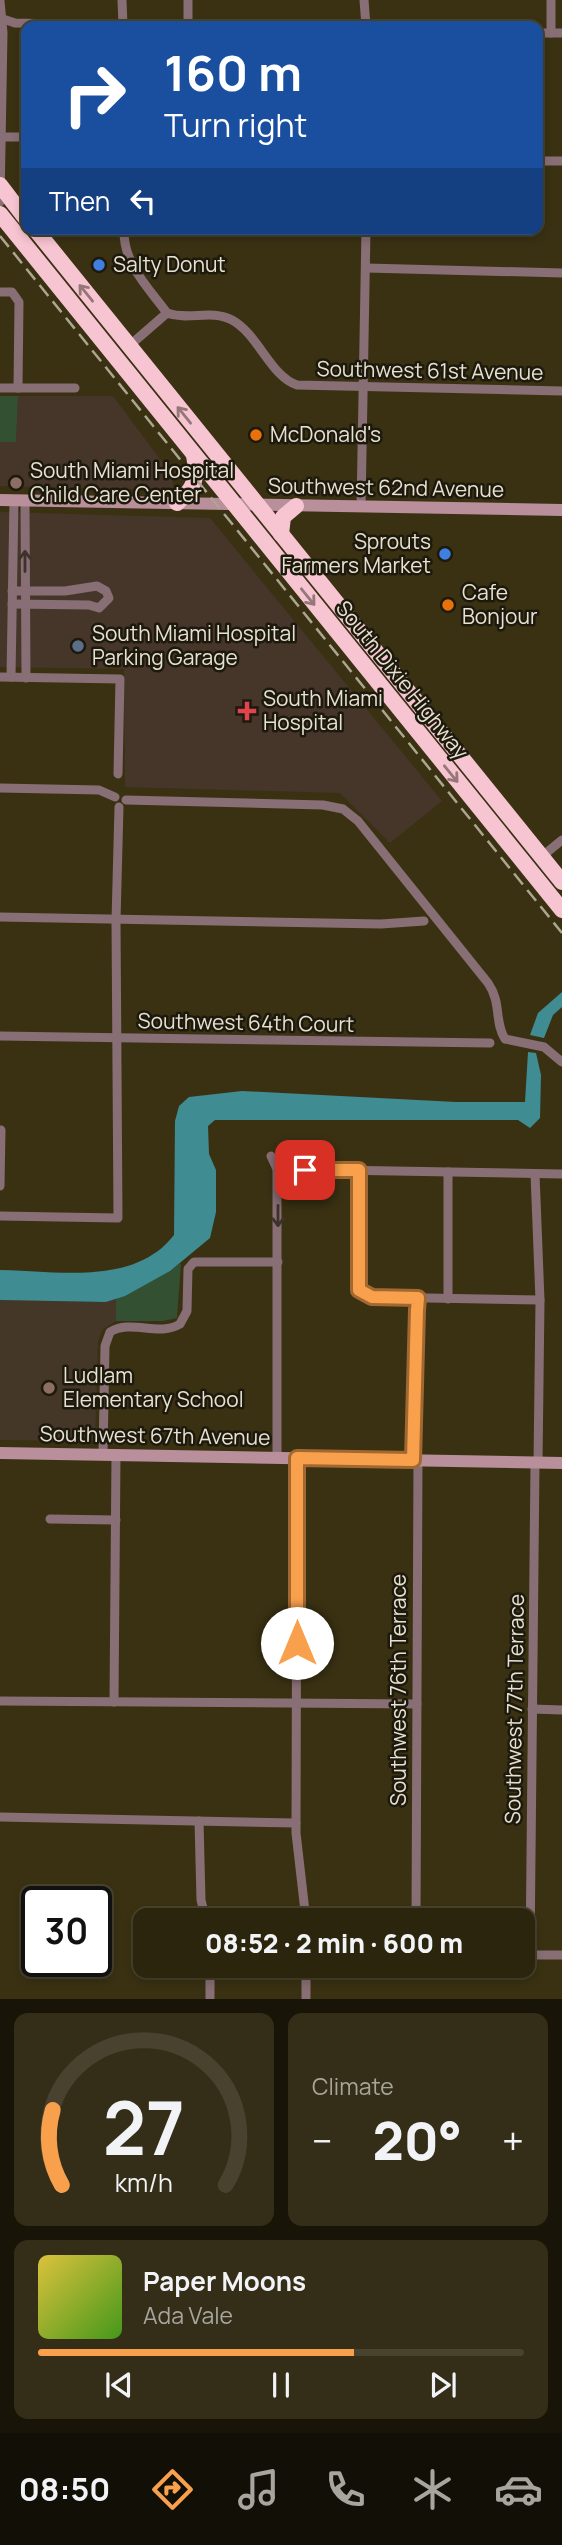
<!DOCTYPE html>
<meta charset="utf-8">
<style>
:root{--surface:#2c250e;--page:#342d17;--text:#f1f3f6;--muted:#a6a59e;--line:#48422e;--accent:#f9a04c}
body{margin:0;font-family:Manrope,sans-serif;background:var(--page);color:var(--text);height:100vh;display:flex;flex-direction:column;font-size:26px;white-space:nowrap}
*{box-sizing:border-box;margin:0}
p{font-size:23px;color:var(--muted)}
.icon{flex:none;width:38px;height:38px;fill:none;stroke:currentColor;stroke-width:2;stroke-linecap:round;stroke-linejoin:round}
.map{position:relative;height:1999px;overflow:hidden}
.details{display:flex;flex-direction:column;gap:14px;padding:14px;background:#181408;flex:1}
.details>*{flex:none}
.hud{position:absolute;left:21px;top:21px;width:522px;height:214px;border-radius:14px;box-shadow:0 4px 10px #0003,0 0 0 2px var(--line);background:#1a4fa0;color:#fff;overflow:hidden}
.speed{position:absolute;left:21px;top:1886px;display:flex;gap:14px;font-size:35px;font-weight:700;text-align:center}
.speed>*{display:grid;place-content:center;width:91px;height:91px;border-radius:50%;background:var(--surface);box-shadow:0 4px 10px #0003,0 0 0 2px var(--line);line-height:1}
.speed .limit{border:4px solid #111;border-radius:10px;background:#fff;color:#111}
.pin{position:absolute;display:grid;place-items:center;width:60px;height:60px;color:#fff;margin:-30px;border-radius:14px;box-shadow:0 4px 10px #0006}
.me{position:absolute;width:77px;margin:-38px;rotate:0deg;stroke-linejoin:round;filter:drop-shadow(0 0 5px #0008)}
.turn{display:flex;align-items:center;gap:24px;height:147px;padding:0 28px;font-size:32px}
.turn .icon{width:91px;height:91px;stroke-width:2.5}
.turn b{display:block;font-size:49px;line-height:60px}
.then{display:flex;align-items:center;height:66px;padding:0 28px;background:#0003;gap:14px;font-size:26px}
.big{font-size:52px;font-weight:800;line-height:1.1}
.details .card{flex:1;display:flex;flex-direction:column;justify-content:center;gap:10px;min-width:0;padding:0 24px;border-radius:14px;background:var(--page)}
.details .dial{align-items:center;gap:0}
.dial svg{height:182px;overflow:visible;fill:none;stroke:var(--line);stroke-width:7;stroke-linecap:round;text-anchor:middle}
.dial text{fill:var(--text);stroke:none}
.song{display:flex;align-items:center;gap:21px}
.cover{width:84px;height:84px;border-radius:10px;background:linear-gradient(135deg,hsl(50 70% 55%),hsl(100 70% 35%))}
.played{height:7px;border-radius:4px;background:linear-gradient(90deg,var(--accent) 65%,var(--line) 65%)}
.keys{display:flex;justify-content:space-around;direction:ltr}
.heat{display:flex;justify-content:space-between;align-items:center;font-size:38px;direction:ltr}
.details .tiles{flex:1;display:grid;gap:14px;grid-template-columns:1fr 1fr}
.card:last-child{grid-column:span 2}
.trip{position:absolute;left:133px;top:1908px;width:402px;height:70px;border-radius:14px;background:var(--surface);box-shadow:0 4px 10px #0003,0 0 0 2px var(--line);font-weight:800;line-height:70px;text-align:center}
.tab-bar{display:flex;height:112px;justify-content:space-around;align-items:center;background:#120f06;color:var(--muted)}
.tab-bar .icon{width:49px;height:49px}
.tab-bar .current{color:var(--accent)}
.tab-bar b{font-size:32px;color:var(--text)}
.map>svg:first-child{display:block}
.education{fill:#443728}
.medical{fill:#453629}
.green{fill:#335033}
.water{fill:#3f8c92}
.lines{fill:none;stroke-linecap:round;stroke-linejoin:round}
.street{stroke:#886e75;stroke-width:9}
.secondary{stroke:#b88f9a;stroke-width:12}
.highway{stroke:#f7c4d1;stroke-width:16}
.rail{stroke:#aca590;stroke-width:2.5;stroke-dasharray:14 7;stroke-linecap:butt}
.oneway{stroke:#957779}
.oneway2{stroke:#3d332c}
.route-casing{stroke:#a26831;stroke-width:18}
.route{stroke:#f9a04c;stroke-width:12}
.shop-dot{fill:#3f7fe0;stroke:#1d190d;stroke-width:2.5}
.food-dot{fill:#e8710a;stroke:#1d190d;stroke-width:2.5}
.education-dot{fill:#8d6e63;stroke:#1d190d;stroke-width:2.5}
.service-dot{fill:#5c6f8a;stroke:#1d190d;stroke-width:2.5}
.health-dot{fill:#e0444e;stroke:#1d190d;stroke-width:2.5}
.labels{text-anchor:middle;stroke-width:5;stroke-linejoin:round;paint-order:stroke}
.poi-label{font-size:21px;fill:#e6e1d0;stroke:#1d190d;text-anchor:start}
.street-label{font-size:21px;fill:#e6e1d0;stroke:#1d190d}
</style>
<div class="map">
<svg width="562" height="1999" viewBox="0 0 562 1999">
<rect width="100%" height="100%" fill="#3a3113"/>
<path class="education" d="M 116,1299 L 116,1321 L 103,1329 L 98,1341 L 95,1439 L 90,1441 L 0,1440 L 0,1300 L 106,1302 Z"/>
<g class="medical">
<path d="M 18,396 L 113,396 L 171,474 L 174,490 L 0,486 L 0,442 L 16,442 Z"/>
<path d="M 0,512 L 210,518 L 442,801 L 390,843 L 340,793 L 125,787 L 124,669 L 0,667 Z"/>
</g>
<g class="green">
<path d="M 0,396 L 18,396 L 16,442 L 0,442 Z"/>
<path d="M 181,1263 L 177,1318 L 163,1321 L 116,1321 L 116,1299 Z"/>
</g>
<g class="water">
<path d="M 562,992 L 562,1007 L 553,1015 L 544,1038 L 530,1035 L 538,1013 Z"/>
<path d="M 528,1052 L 536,1053 L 541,1075 L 540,1118 L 530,1128 L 518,1120 L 215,1120 L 208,1126 L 209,1154 L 216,1170 L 216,1212 L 210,1238 L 170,1271 L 125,1296 L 106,1302 L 0,1300 L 0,1270 C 57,1271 135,1286 174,1235 L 175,1121 L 179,1106 L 189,1097 L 242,1091 L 456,1102 L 525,1102 Z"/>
</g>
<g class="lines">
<g class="street">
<path d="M 122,0 L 123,26"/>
<path d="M 364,0 L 366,26"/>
<path d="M 0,1 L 3,33 L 0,202"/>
<path d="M 0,18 L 15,23 L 142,26"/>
<path d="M 184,26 L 290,26"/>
<path d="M 188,26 L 188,0"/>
<path d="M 537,33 L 562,33"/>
<path d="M 551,33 L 551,0"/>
<path d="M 1,137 L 26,137"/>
<path d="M 537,161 L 562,161"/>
<path d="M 124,229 C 123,264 148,287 167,313"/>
<path d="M 366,268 L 562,273"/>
<path d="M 0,292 L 12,292 L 19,302 L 18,388"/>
<path d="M 129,346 L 167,313 C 188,321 211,309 232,320 C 258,334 271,377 297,385 L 562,391"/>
<path d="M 0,388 L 75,388"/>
<path d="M 25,500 L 26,678"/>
<path d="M 361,507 L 366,229"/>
<path d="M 12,604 L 89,605 L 99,608 L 109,598 L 106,591 L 97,586 L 65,591 L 12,591"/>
<path d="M 0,677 L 120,679 L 118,774"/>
<path d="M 11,677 L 14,500"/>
<path d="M 0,788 L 99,790 L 115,797"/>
<path d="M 126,800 L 323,805 L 343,809 L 358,821 L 488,983 C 502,1003 494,1022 505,1039 L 544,1047 L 562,1062"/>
<path d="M 540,858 L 562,840"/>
<path d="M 0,917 L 381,924 L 424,921"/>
<path d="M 0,1036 L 490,1043"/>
<path d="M 271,1156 L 277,1169 L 277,1457"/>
<path d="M 277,1169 L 562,1174"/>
<path d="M 359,1170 L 357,1280 L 360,1293 L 372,1297 L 540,1300"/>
<path d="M 535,1174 L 540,1300 L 538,1463"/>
<path d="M 0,1186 L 1,1130"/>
<path d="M 0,1216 L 118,1218 L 116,920 L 119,807"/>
<path d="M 448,1299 L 448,1172"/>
<path d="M 103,1454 L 105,1346 L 110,1332 C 131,1319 159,1337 180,1324 L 187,1311 L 188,1269 L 194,1262 L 278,1262"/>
<path d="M 297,1458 L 296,1833 L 306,1920"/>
<path d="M 413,1460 L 418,1298"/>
<path d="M 50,1519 L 116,1520"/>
<path d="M 0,1701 L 417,1704"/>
<path d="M 114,1702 L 116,1454"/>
<path d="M 532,1709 L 562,1710"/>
<path d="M 0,1817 L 296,1823"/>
<path d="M 199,1821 L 201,1900 L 206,1920"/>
<path d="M 416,1920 L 418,1460"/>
<path d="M 523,1955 L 562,1955"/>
<path d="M 530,1955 L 535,1463"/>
<path d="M 210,1965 L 210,1999"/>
<path d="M 306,1965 L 306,1999"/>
</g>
<g class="secondary">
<path d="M 0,500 L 562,510"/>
<path d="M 0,1453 L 562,1463"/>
</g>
<g class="highway">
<path d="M 0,185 L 26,219"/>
<path d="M 0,214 L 562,910"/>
<path d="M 35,229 L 562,882"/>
<path d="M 177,503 C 195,488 198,478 194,455"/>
<path d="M 281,534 L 283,517 L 296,506"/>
</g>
<path class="rail" d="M 0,236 L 562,933"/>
</g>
<defs><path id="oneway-shaft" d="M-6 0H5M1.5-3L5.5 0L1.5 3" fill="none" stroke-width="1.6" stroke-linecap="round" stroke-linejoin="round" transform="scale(1.75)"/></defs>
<g class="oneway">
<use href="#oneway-shaft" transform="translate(86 293) rotate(-129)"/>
<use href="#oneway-shaft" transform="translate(184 415) rotate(-129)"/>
<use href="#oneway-shaft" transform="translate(308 597) rotate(51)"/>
<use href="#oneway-shaft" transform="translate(451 774) rotate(51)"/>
</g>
<g class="oneway2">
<use href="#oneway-shaft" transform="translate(25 561) rotate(-90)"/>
<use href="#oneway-shaft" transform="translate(278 1216) rotate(90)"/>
</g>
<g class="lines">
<defs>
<path id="route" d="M 297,1643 L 297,1458 L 413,1460 L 417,1310 L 418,1298 L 372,1297 L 359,1290 L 359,1170 L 305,1170"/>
</defs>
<use href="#route" class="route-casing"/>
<use href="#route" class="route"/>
</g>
<g class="shop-dot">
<circle cx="99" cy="265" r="7"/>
<circle cx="445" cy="554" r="7"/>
</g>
<g class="food-dot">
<circle cx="256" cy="435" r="7"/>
<circle cx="448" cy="605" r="7"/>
</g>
<g class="education-dot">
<circle cx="16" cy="483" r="7"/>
<circle cx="49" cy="1388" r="7"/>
</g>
<circle class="service-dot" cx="78" cy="646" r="7"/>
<path class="health-dot" d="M243.5 700.5h7v7h7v7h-7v7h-7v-7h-7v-7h7z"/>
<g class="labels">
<g class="poi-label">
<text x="113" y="272">Salty Donut</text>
<text x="270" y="442">McDonald's</text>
<text x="30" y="478">South Miami Hospital<tspan x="30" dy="24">Child Care Center</tspan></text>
<text x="431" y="549" text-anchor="end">Sprouts<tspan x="431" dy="24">Farmers Market</tspan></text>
<text x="462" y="600">Cafe<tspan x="462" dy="24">Bonjour</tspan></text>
<text x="92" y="641">South Miami Hospital<tspan x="92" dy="24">Parking Garage</tspan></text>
<text x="263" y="706">South Miami<tspan x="263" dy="24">Hospital</tspan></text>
<text x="63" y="1383">Ludlam<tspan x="63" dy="24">Elementary School</tspan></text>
</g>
<g class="street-label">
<text transform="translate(430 371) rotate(1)" y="7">Southwest 61st Avenue</text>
<text transform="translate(386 488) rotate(1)" y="7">Southwest 62nd Avenue</text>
<text transform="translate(402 680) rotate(51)" y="7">South Dixie Highway</text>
<text transform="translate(246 1023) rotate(1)" y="7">Southwest 64th Court</text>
<text transform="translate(155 1436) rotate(1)" y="7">Southwest 67th Avenue</text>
<text transform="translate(399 1690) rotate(-90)" y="7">Southwest 76th Terrace</text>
<text transform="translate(515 1709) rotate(-89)" y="7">Southwest 77th Terrace</text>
</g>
</g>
</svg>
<div class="speed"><div class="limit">30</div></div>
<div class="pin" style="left:305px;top:1170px;background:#d93025"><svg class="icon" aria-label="arrive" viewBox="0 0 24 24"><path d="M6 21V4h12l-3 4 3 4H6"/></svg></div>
<svg class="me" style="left:297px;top:1643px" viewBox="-20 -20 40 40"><circle r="19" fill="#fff"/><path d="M0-13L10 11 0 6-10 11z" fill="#f9a04c"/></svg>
<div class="trip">08:52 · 2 min · 600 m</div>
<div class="hud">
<div class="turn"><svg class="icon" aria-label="right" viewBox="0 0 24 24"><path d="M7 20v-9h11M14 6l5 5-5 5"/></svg><div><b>160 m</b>Turn right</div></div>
<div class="then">Then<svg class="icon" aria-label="left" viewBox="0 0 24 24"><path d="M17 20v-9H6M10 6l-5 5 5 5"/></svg></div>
</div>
</div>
<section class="details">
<div class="tiles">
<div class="card dial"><svg viewBox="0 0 100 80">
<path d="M14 69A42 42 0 1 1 86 69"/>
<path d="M14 69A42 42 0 0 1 10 36" stroke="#f9a04c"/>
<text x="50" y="56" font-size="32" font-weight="700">27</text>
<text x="50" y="72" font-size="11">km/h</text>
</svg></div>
<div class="card"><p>Climate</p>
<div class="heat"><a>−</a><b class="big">20°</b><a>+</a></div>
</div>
<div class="card">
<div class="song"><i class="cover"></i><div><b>Paper Moons</b><p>Ada Vale</p></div></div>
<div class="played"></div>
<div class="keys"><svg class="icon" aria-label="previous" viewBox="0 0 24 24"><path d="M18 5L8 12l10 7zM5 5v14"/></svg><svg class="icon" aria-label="pause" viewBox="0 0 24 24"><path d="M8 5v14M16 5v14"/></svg><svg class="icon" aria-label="next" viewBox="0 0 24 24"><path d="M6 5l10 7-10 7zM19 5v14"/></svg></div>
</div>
</div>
</section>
<nav class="tab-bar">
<b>08:50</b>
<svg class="icon current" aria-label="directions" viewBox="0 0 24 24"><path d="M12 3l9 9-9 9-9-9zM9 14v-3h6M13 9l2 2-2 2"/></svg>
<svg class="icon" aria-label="music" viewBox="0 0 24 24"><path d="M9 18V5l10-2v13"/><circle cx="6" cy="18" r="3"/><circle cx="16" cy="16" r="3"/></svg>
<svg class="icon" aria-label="phone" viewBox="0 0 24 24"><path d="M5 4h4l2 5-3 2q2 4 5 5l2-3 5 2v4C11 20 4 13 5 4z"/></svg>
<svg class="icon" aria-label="climate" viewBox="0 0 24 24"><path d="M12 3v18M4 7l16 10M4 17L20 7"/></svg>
<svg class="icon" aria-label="car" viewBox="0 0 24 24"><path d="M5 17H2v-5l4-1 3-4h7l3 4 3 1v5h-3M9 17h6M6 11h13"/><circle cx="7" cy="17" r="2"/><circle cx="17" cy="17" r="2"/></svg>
</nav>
